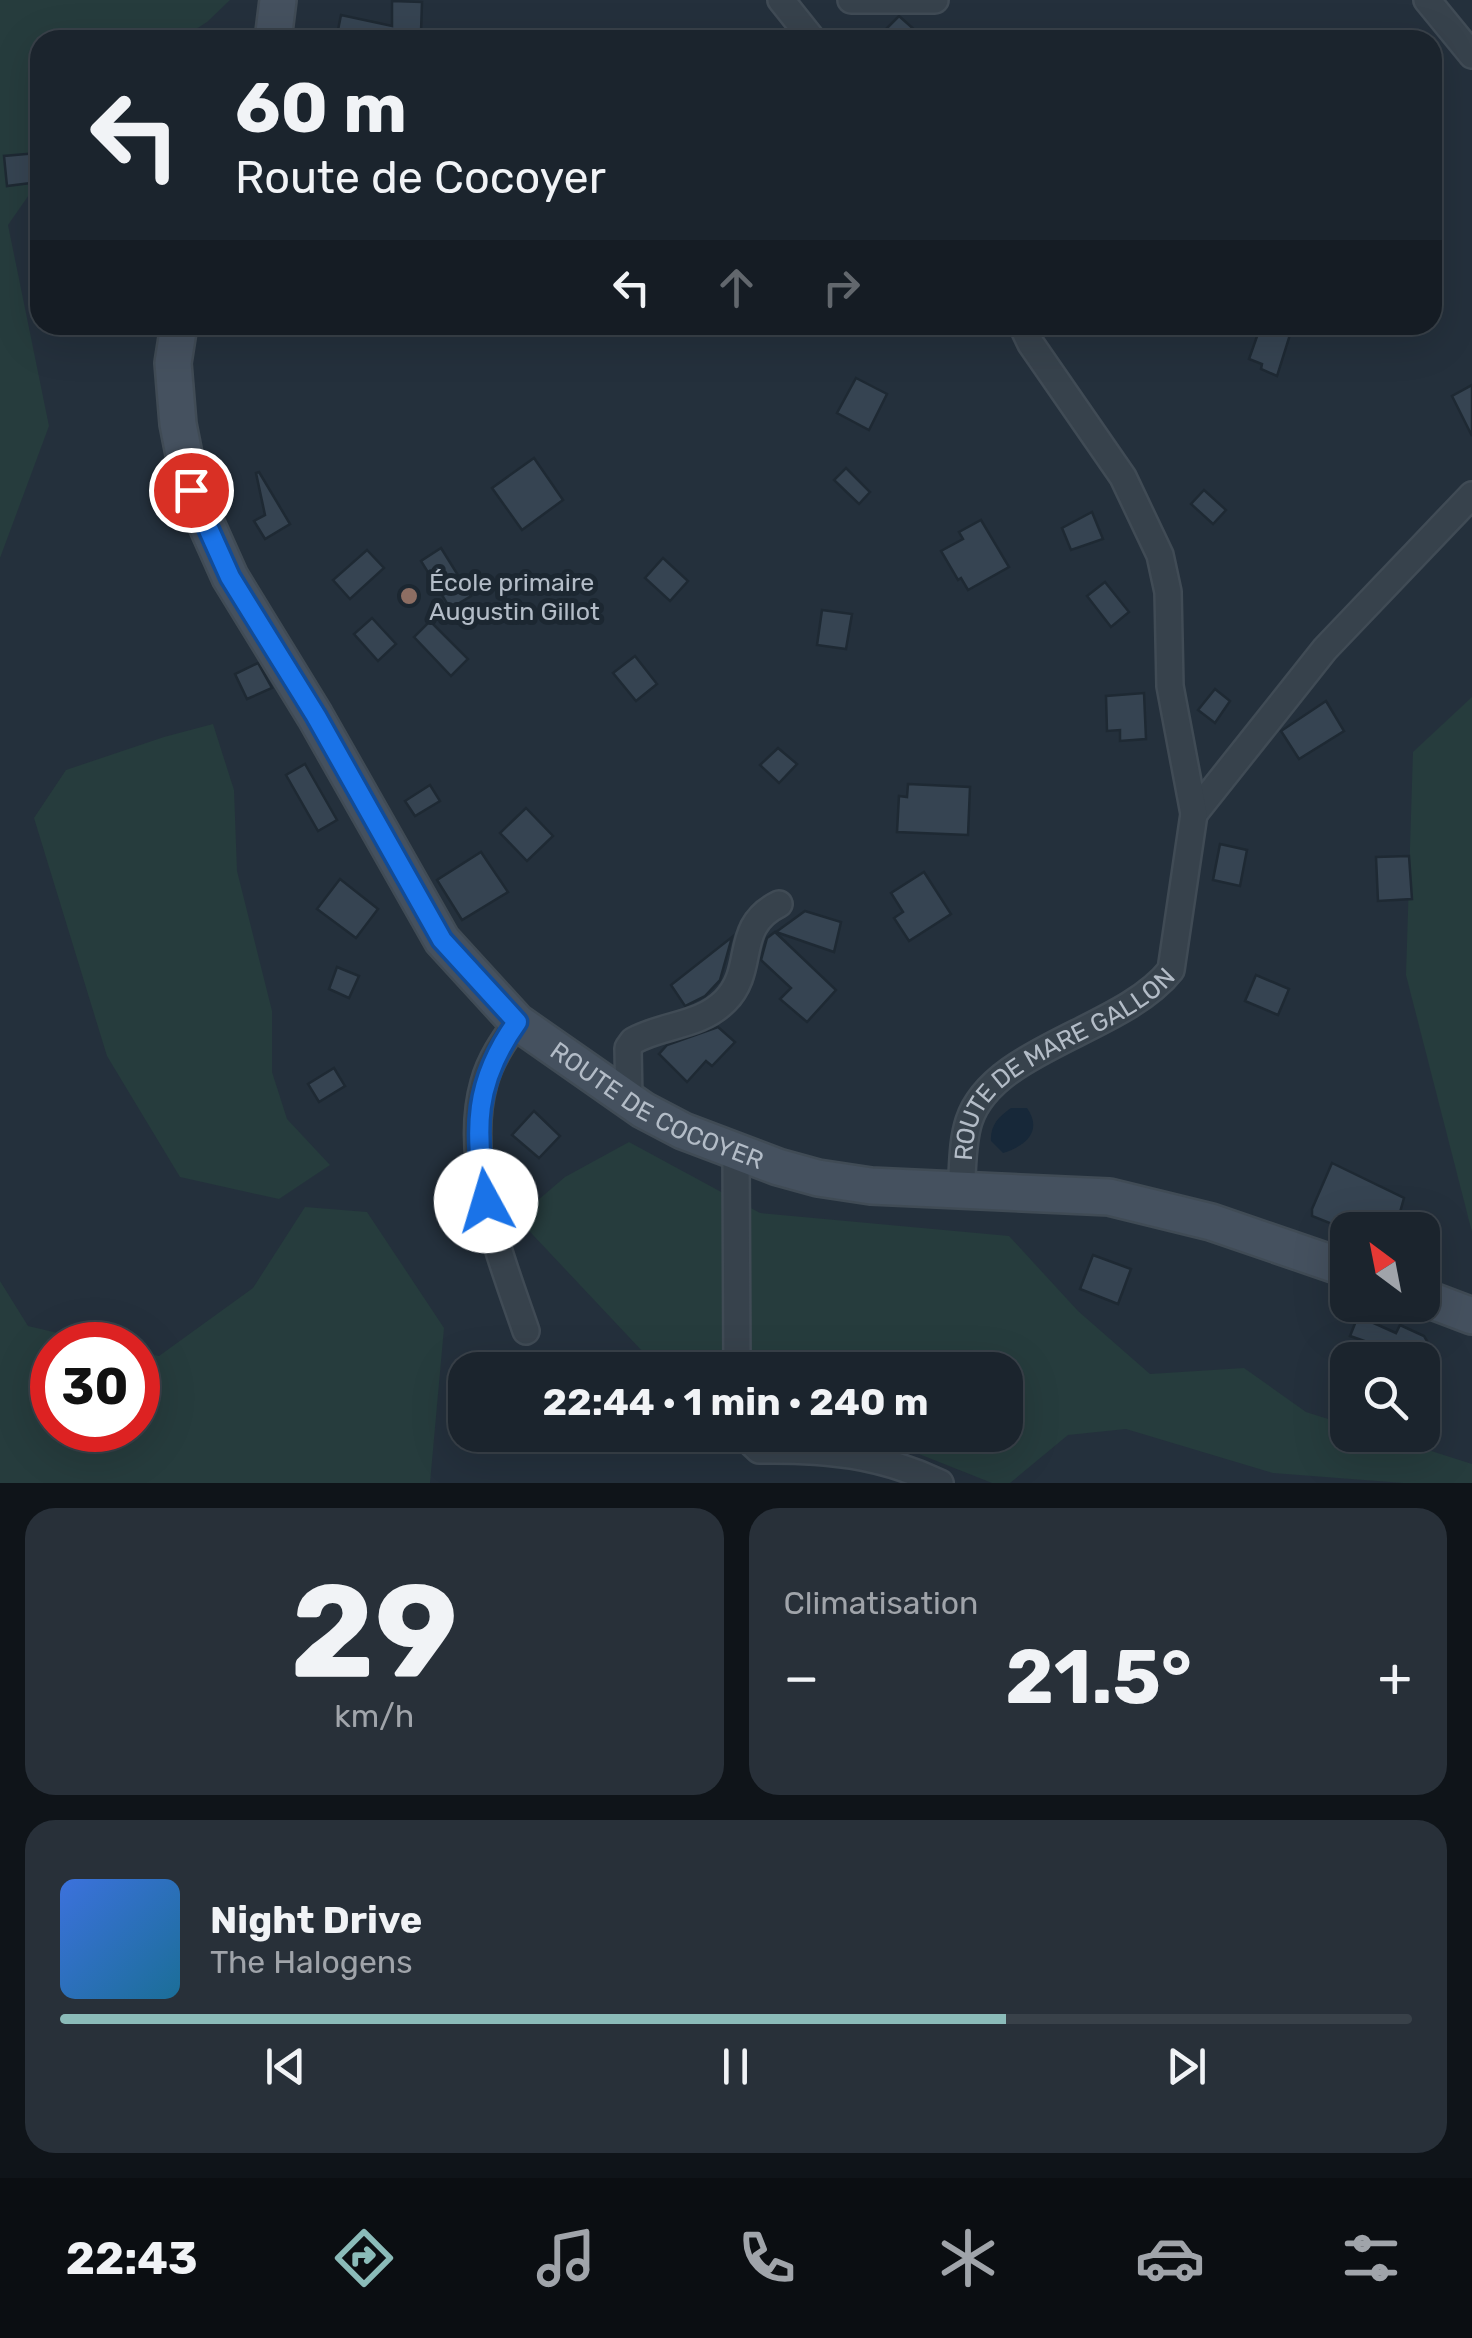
<!DOCTYPE html>
<html lang="fr">
<meta charset="utf-8">
<style>
:root{--surface:#1b242d;--page:#283039;--text:#f1f3f6;--muted:#a0a4aa;--line:#394149;--accent:#8bbbb9}
body{margin:0;font-family:Rubik,sans-serif;background:var(--page);color:var(--text);height:100vh;display:flex;flex-direction:column;font-size:38px;white-space:nowrap}
*{box-sizing:border-box;margin:0}
p{font-size:32px;color:var(--muted)}
.icon{flex:none;width:55px;height:55px;fill:none;stroke:currentColor;stroke-width:2;stroke-linecap:round;stroke-linejoin:round}
.map{position:relative;height:1483px;overflow:hidden}
.drawer{display:flex;flex-direction:column;gap:25px;padding:25px;background:#0f1419;flex:1}
.drawer>*{flex:none}
.guide{position:absolute;left:30px;top:30px;width:1412px;height:305px;border-radius:30px;box-shadow:0 10px 40px #0002,0 0 0 2px var(--line);background:#1b242d;color:var(--text);overflow:hidden}
.needle{width:65px;rotate:328deg}
.buttons{position:absolute;left:1330px;top:1212px;display:grid;gap:20px}
.buttons a{display:grid;place-items:center;width:110px;height:110px;border-radius:20px;background:var(--surface);box-shadow:0 10px 40px #0002,0 0 0 2px var(--line);font-size:50px}
.speed{position:absolute;left:30px;top:1322px;display:flex;gap:20px;font-size:50px;font-weight:700;text-align:center}
.speed>*{display:grid;place-content:center;width:130px;height:130px;border-radius:50%;background:var(--surface);box-shadow:0 10px 40px #0002,0 0 0 2px var(--line);line-height:1}
.speed .limit{border:15px solid #d22;background:#fff;color:#111}
.pin{position:absolute;display:grid;place-items:center;width:85px;height:85px;color:#fff;margin:-42px;border:5px solid #fff;border-radius:50%;box-shadow:0 2px 10px #0007}
.me{position:absolute;width:110px;margin:-55px;rotate:354deg;stroke-linejoin:round;filter:drop-shadow(0 0 8px #0008)}
.turn{display:flex;align-items:center;gap:35px;height:210px;padding:0 40px;font-size:45px}
.turn .icon{width:130px;height:130px;stroke-width:2.5}
.turn b{display:block;font-size:70px;line-height:85px}
.lanes{display:flex;align-items:center;height:95px;padding:0 40px;background:#0003;justify-content:center;gap:50px;direction:ltr}
.lanes .off{opacity:.35}
.big{font-size:75px;font-weight:700;line-height:1.1}
.drawer .tile{flex:1;display:flex;flex-direction:column;justify-content:center;gap:15px;min-width:0;padding:0 35px;border-radius:30px;background:var(--page)}
.drawer .dial{align-items:center;gap:0}
.dial b{font-size:130px;line-height:1}
.song{display:flex;align-items:center;gap:30px}
.cover{width:120px;height:120px;border-radius:15px;background:linear-gradient(135deg,hsl(220 70% 55%),hsl(200 70% 35%))}
.played{height:10px;border-radius:5px;background:linear-gradient(90deg,var(--accent) 70%,var(--line) 70%)}
.keys{display:flex;justify-content:space-around;direction:ltr}
.heat{display:flex;justify-content:space-between;align-items:center;font-size:55px;direction:ltr}
.drawer .tiles{flex:1;display:grid;gap:25px;grid-template-columns:1fr 1fr}
.tile:last-child{grid-column:span 2}
.trip{position:absolute;left:448px;top:1352px;width:575px;height:100px;border-radius:30px;background:var(--surface);box-shadow:0 10px 40px #0002,0 0 0 2px var(--line);font-weight:700;line-height:100px;text-align:center}
.tabs{display:flex;height:160px;justify-content:space-around;align-items:center;background:#0b0e12;color:var(--muted)}
.tabs .icon{width:70px;height:70px}
.tabs .selected{color:var(--accent)}
.tabs b{font-size:45px;color:var(--text)}
.map>svg:first-child{display:block}
.green{fill:#263c3d}
.water{fill:#172839}
.building{fill:#364452;stroke:#1e2933;stroke-width:2.5}
.lines{fill:none;stroke-linecap:round;stroke-linejoin:round}
.street-casing{stroke:#404b55;stroke-width:30}
.secondary-casing{stroke:#404b55;stroke-width:40}
.street{stroke:#37424c;stroke-width:25}
.secondary{stroke:#45515f;stroke-width:35}
.route-casing{stroke:#114b97;stroke-width:25}
.route{stroke:#1a73e8;stroke-width:18}
.education-dot{fill:#8d6e63;stroke:#1c2731;stroke-width:4}
.labels{text-anchor:middle;stroke-width:10;stroke-linejoin:round;paint-order:stroke}
.poi-label{font-size:25px;fill:#b3bcc7;stroke:#1c2731;text-anchor:start}
.street-label{font-size:25px;fill:#b3bcc7;stroke:#1c2731}
</style>
<div class="map">
<svg width="1472" height="1483" viewBox="0 0 1472 1483">
<rect width="100%" height="100%" fill="#24303c"/>
<g class="green">
<path d="M 0,0 L 230,0 L 207,22 L 179,40 L 40,40 L 40,179 L 8,225 L 49,426 L 0,558 Z"/>
<path d="M 1472,697 L 1472,1232 L 1406,975 L 1413,752 Z"/>
<path d="M 213,724 L 234,790 L 237,871 L 272,1011 L 272,1072 L 287,1119 L 330,1165 L 279,1199 L 180,1177 L 107,1056 L 34,818 L 66,770 L 164,737 Z"/>
<path d="M 629,1142 L 760,1213 L 1009,1236 L 1078,1311 L 1150,1374 L 1244,1368 L 1306,1412 L 1347,1425 L 1348,1435 L 1381,1435 L 1472,1464 L 1472,1483 L 1403,1483 L 1273,1473 L 1126,1429 L 1068,1435 L 1010,1483 L 992,1483 L 871,1435 L 1005,1435 L 1005,1370 L 660,1370 L 517,1218 L 565,1177 Z"/>
<path d="M 305,1207 L 367,1212 L 444,1328 L 430,1483 L 0,1483 L 0,1281 L 28,1326 L 109,1345 L 52,1345 L 52,1430 L 138,1430 L 138,1352 L 159,1356 L 253,1288 Z"/>
</g>
<path class="water" d="M 1011,1108 L 1027,1108 C 1043,1131 1026,1146 1003,1153 L 991,1141 C 990,1126 998,1117 1011,1108 Z"/>
<g class="building">
<path d="M 392,1 L 422,2 L 421,32 L 415,32 L 415,40 L 336,40 L 341,15 L 392,26 Z"/>
<path d="M 899,16 L 926,40 L 875,40 Z"/>
<path d="M 37,153 L 39,182 L 7,186 L 4,156 Z"/>
<path d="M 1261,325 L 1293,325 L 1277,376 L 1261,369 L 1262,364 L 1249,359 Z"/>
<path d="M 856,378 L 887,394 L 869,430 L 837,413 Z"/>
<path d="M 1472,385 L 1472,436 L 1452,396 Z"/>
<path d="M 534,458 L 563,500 L 522,530 L 492,488 Z"/>
<path d="M 846,468 L 870,492 L 859,504 L 834,480 Z"/>
<path d="M 259,472 L 290,524 L 265,539 L 254,521 L 265,515 L 256,473 Z"/>
<path d="M 1204,490 L 1226,510 L 1213,524 L 1191,504 Z"/>
<path d="M 1092,512 L 1103,539 L 1071,550 L 1062,528 Z"/>
<path d="M 981,520 L 1009,567 L 968,590 L 961,578 L 958,580 L 941,551 L 963,539 L 959,532 Z"/>
<path d="M 441,548 L 471,596 L 456,605 L 448,605 L 421,561 Z"/>
<path d="M 367,550 L 384,568 L 350,599 L 333,580 Z"/>
<path d="M 663,558 L 688,581 L 670,601 L 645,578 Z"/>
<path d="M 1105,582 L 1129,612 L 1111,627 L 1087,596 Z"/>
<path d="M 822,610 L 852,614 L 846,649 L 817,645 Z"/>
<path d="M 372,618 L 396,644 L 378,661 L 354,634 Z"/>
<path d="M 430,621 L 468,659 L 451,676 L 414,637 Z"/>
<path d="M 635,656 L 657,684 L 636,701 L 613,673 Z"/>
<path d="M 258,663 L 272,688 L 247,699 L 235,674 Z"/>
<path d="M 1215,689 L 1230,701 L 1215,723 L 1198,710 Z"/>
<path d="M 1144,693 L 1146,739 L 1120,741 L 1120,730 L 1107,731 L 1106,696 Z"/>
<path d="M 1326,701 L 1344,731 L 1299,759 L 1281,731 Z"/>
<path d="M 778,748 L 797,764 L 779,783 L 760,765 Z"/>
<path d="M 305,764 L 337,820 L 318,831 L 286,775 Z"/>
<path d="M 908,784 L 970,787 L 968,835 L 897,832 L 899,796 L 907,797 Z"/>
<path d="M 430,785 L 440,801 L 415,816 L 405,801 Z"/>
<path d="M 526,808 L 553,836 L 527,861 L 500,833 Z"/>
<path d="M 1220,844 L 1247,850 L 1240,886 L 1213,880 Z"/>
<path d="M 481,852 L 508,892 L 462,920 L 437,880 Z"/>
<path d="M 1409,856 L 1412,899 L 1378,901 L 1376,857 Z"/>
<path d="M 924,872 L 951,914 L 909,941 L 894,918 L 903,912 L 891,893 Z"/>
<path d="M 340,879 L 378,909 L 356,938 L 317,909 Z"/>
<path d="M 805,911 L 841,922 L 834,952 L 776,932 Z"/>
<path d="M 775,932 L 836,990 L 807,1022 L 780,999 L 791,988 L 761,960 L 767,938 Z"/>
<path d="M 732,937 L 720,980 L 705,996 L 685,1006 L 671,985 Z"/>
<path d="M 337,967 L 359,976 L 349,998 L 329,989 Z"/>
<path d="M 1256,975 L 1289,989 L 1278,1015 L 1245,1001 Z"/>
<path d="M 718,1027 L 735,1042 L 712,1066 L 706,1061 L 687,1082 L 659,1054 L 667,1045 Z"/>
<path d="M 334,1068 L 345,1086 L 319,1102 L 308,1084 Z"/>
<path d="M 534,1111 L 560,1136 L 539,1158 L 512,1135 Z"/>
<path d="M 1332,1163 L 1404,1198 L 1395,1230 L 1347,1230 L 1312,1216 L 1312,1209 Z"/>
<path d="M 1093,1255 L 1131,1269 L 1118,1304 L 1080,1289 Z"/>
<path d="M 1358,1316 L 1396,1333 L 1400,1325 L 1424,1336 L 1427,1341 L 1419,1360 L 1404,1360 L 1388,1353 L 1390,1350 L 1350,1336 Z"/>
</g>
<g class="lines">
<defs>
<g id="street">
<path d="M 781,0 L 813,40"/>
<path d="M 851,0 L 935,0"/>
<path d="M 1427,0 L 1472,55"/>
<path d="M 1194,814 L 1325,649 L 1472,495"/>
<path d="M 517,1022 C 504,1040 490,1060 484,1083 C 462,1161 501,1258 526,1331"/>
<path d="M 629,1101 L 628,1048 L 633,1041 C 663,1024 699,1027 725,1001 C 757,969 732,927 779,904"/>
<path d="M 736,1153 L 737,1370"/>
<path id="s1" d="M 961,1191 C 963,1169 962,1142 969,1121 C 993,1048 1123,1031 1171,970 L 1194,814 L 1170,686 L 1168,592 L 1160,555 L 1123,477 L 1031,344 L 1022,325"/>
<path d="M 743,1435 L 759,1450 C 825,1449 879,1454 940,1483"/>
</g>
<g id="secondary">
<path d="M 273,40 L 278,0"/>
<path id="s2" d="M 179,325 L 173,363 L 178,424 L 191,490 L 230,577 L 315,716 L 442,940 L 517,1022 L 643,1110 L 683,1131 L 778,1167 L 818,1178 L 871,1186 L 1109,1197 L 1211,1222 L 1348,1269"/>
<path d="M 1422,1297 L 1472,1316"/>
</g>
</defs>
<use href="#street" class="street-casing"/>
<use href="#secondary" class="secondary-casing"/>
<use href="#street" class="street"/>
<use href="#secondary" class="secondary"/>
</g>
<g class="lines">
<defs>
<path id="route" d="M 191,490 L 230,577 L 316,716 L 442,940 L 517,1022 C 474,1082 474,1129 486,1201"/>
</defs>
<use href="#route" class="route-casing"/>
<use href="#route" class="route"/>
</g>
<circle class="education-dot" cx="409" cy="596" r="10"/>
<g class="labels">
<g class="poi-label">
<text x="429" y="591">École primaire<tspan x="429" dy="29">Augustin Gillot</tspan></text>
</g>
<g class="street-label">
<text dy="9" stroke="none"><textPath href="#s1" startOffset="178">ROUTE DE MARE GALLON</textPath></text>
<text dy="9" stroke="none"><textPath href="#s2" startOffset="958">ROUTE DE COCOYER</textPath></text>
</g>
</g>
</svg>
<div class="buttons">
<a><svg class="needle" viewBox="-14 -14 28 28"><path d="M0-13l5 13h-10z" fill="#e53935"/><path d="M0 13l5-13h-10z" fill="#a0a4aa"/></svg></a>
<a><svg class="icon" aria-label="search" viewBox="0 0 24 24"><circle cx="10" cy="10" r="6"/><path d="M15 15l6 6"/></svg></a>
</div>
<div class="speed"><div class="limit">30</div></div>
<div class="pin" style="left:191px;top:490px;background:#d93025"><svg class="icon" aria-label="arrive" viewBox="0 0 24 24"><path d="M6 21V4h12l-3 4 3 4H6"/></svg></div>
<svg class="me" style="left:486px;top:1201px" viewBox="-20 -20 40 40"><circle r="19" fill="#fff"/><path d="M0-13L10 11 0 6-10 11z" fill="#1a73e8"/></svg>
<div class="trip">22:44 · 1 min · 240 m</div>
<div class="guide">
<div class="turn"><svg class="icon" aria-label="left" viewBox="0 0 24 24"><path d="M17 20v-9H6M10 6l-5 5 5 5"/></svg><div><b>60 m</b>Route de Cocoyer</div></div>
<div class="lanes"><svg class="icon" aria-label="left" viewBox="0 0 24 24"><path d="M17 20v-9H6M10 6l-5 5 5 5"/></svg><svg class="icon off" aria-label="ahead" viewBox="0 0 24 24"><path d="M12 20V5M6 11l6-6 6 6"/></svg><svg class="icon off" aria-label="right" viewBox="0 0 24 24"><path d="M7 20v-9h11M14 6l5 5-5 5"/></svg></div>
</div>
</div>
<section class="drawer">
<div class="tiles">
<div class="tile dial"><b>29</b><p>km/h</p></div>
<div class="tile"><p>Climatisation</p>
<div class="heat"><a>−</a><b class="big">21.5°</b><a>+</a></div>
</div>
<div class="tile">
<div class="song"><i class="cover"></i><div><b>Night Drive</b><p>The Halogens</p></div></div>
<div class="played"></div>
<div class="keys"><svg class="icon" aria-label="previous" viewBox="0 0 24 24"><path d="M18 5L8 12l10 7zM5 5v14"/></svg><svg class="icon" aria-label="pause" viewBox="0 0 24 24"><path d="M8 5v14M16 5v14"/></svg><svg class="icon" aria-label="next" viewBox="0 0 24 24"><path d="M6 5l10 7-10 7zM19 5v14"/></svg></div>
</div>
</div>
</section>
<nav class="tabs">
<b>22:43</b>
<svg class="icon selected" aria-label="directions" viewBox="0 0 24 24"><path d="M12 3l9 9-9 9-9-9zM9 14v-3h6M13 9l2 2-2 2"/></svg>
<svg class="icon" aria-label="music" viewBox="0 0 24 24"><path d="M9 18V5l10-2v13"/><circle cx="6" cy="18" r="3"/><circle cx="16" cy="16" r="3"/></svg>
<svg class="icon" aria-label="phone" viewBox="0 0 24 24"><path d="M5 4h4l2 5-3 2q2 4 5 5l2-3 5 2v4C11 20 4 13 5 4z"/></svg>
<svg class="icon" aria-label="climate" viewBox="0 0 24 24"><path d="M12 3v18M4 7l16 10M4 17L20 7"/></svg>
<svg class="icon" aria-label="car" viewBox="0 0 24 24"><path d="M5 17H2v-5l4-1 3-4h7l3 4 3 1v5h-3M9 17h6M6 11h13"/><circle cx="7" cy="17" r="2"/><circle cx="17" cy="17" r="2"/></svg>
<svg class="icon" aria-label="filters" viewBox="0 0 24 24"><path d="M4 7h16M4 17h16"/><circle cx="9" cy="7" r="2"/><circle cx="15" cy="17" r="2"/></svg>
</nav>
